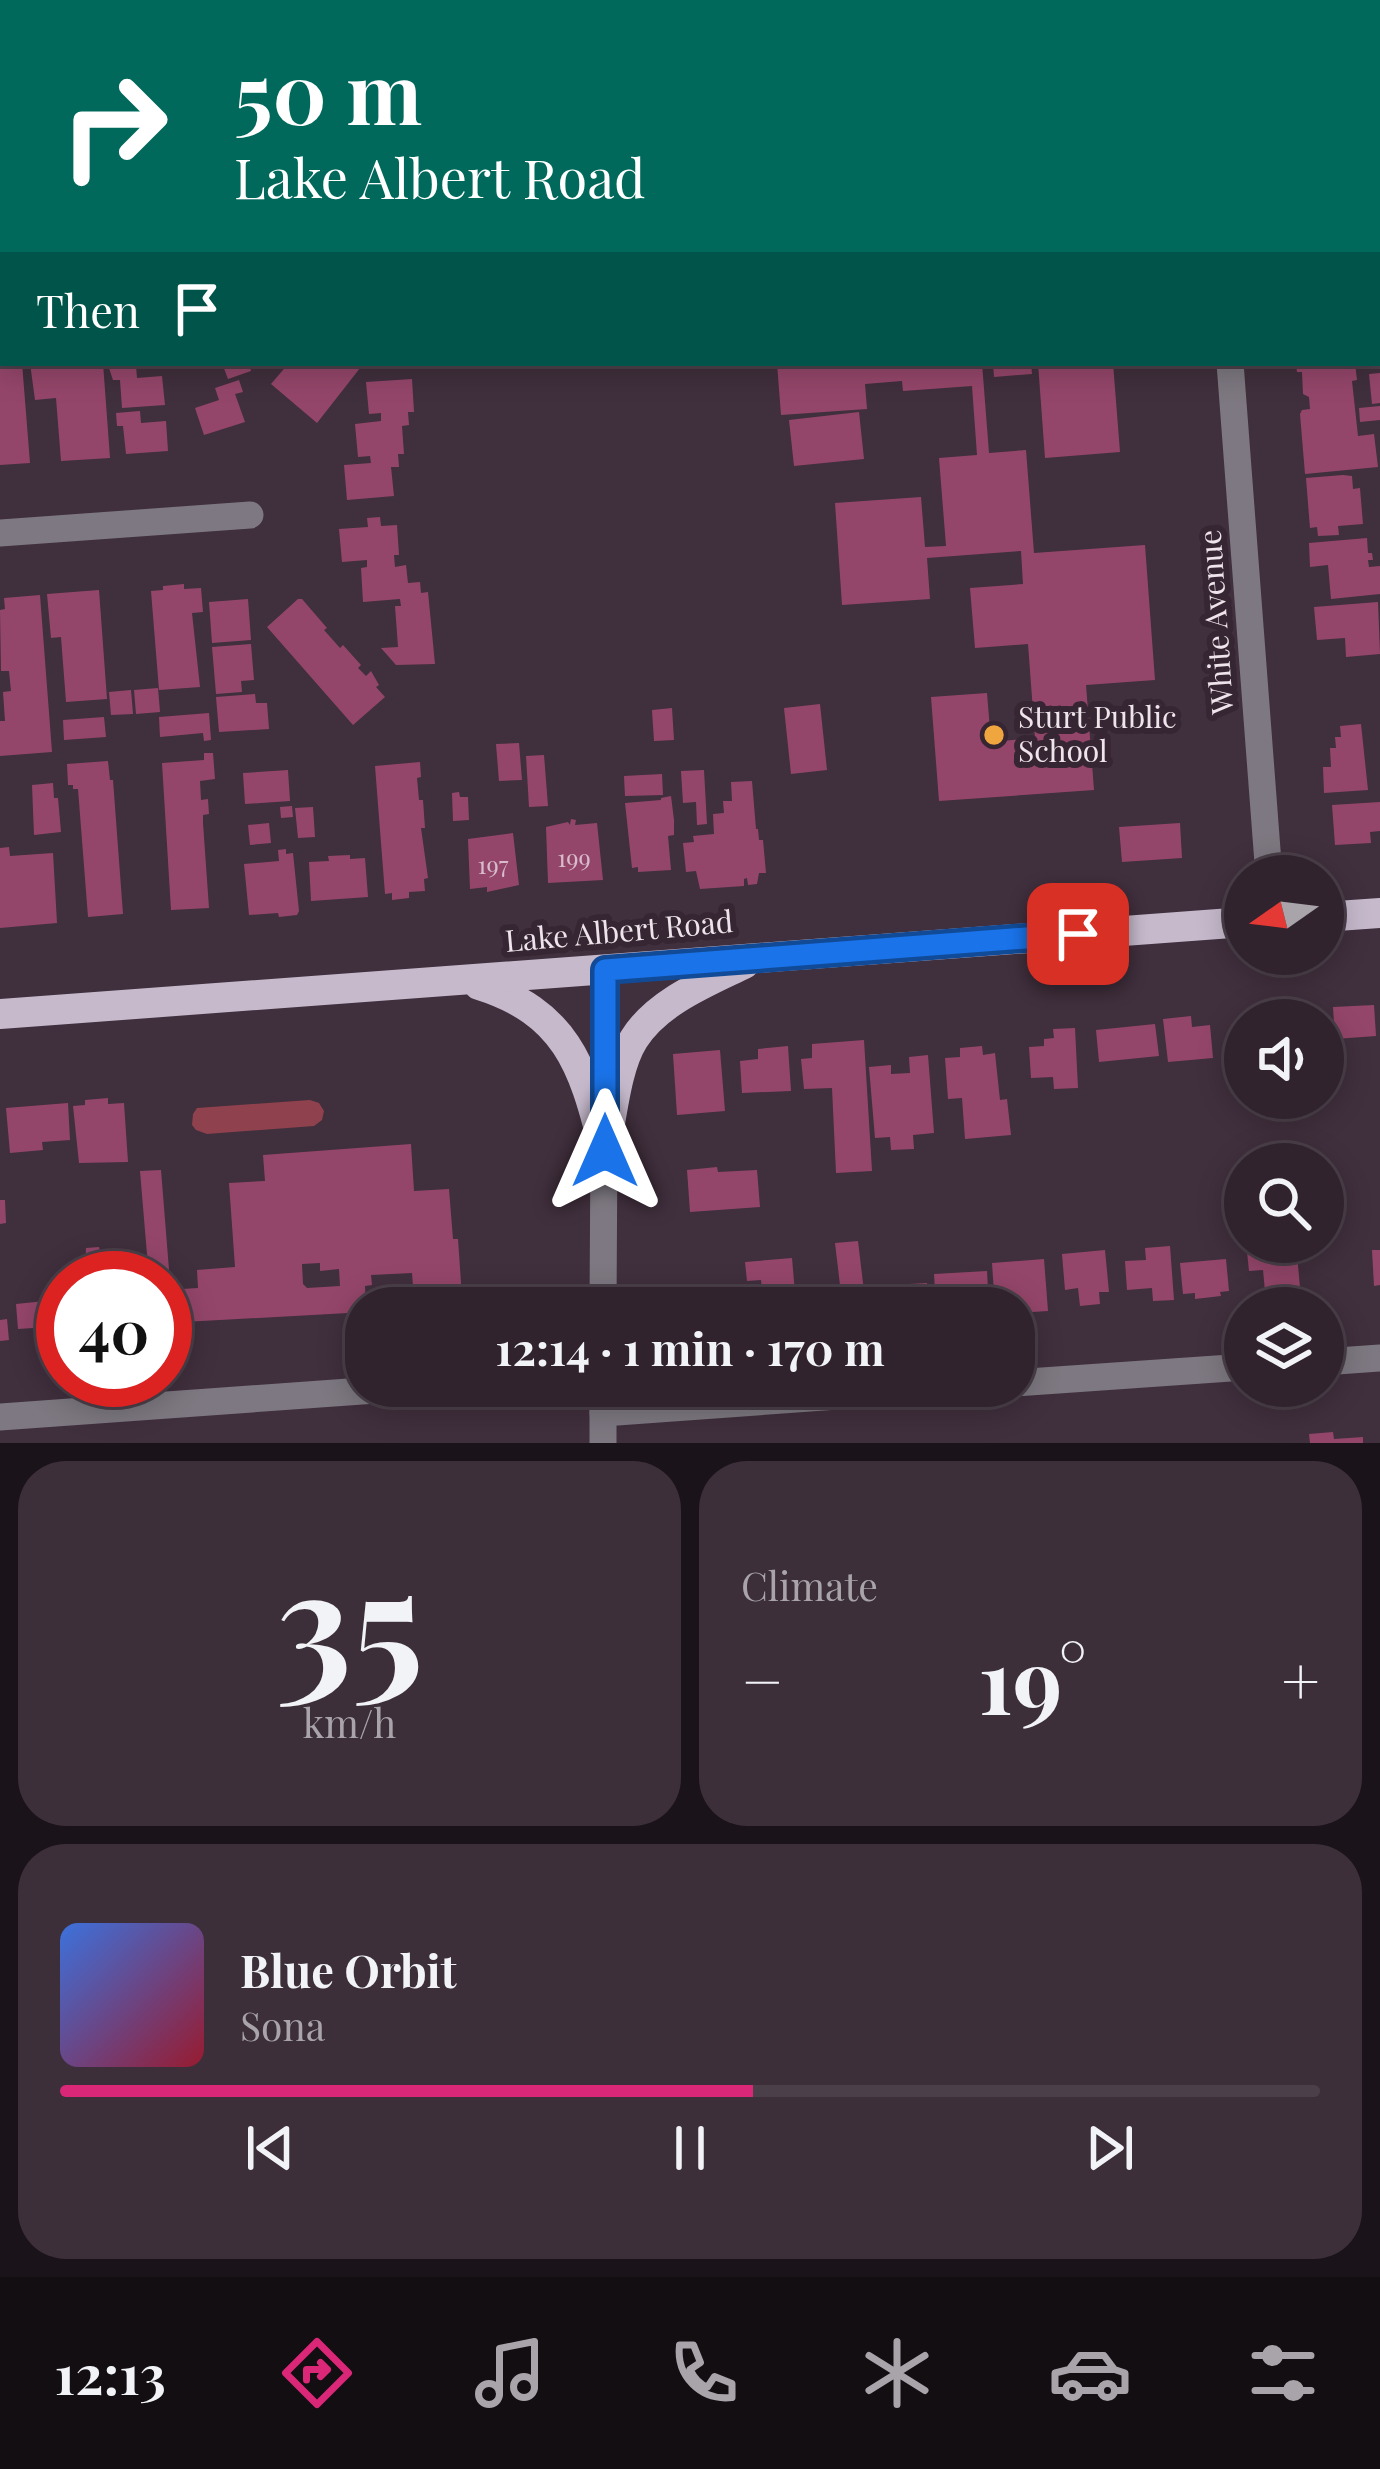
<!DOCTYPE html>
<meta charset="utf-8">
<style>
:root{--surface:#30232e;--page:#3c2f3a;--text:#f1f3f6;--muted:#a8a4aa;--line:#4b404a;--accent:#db2777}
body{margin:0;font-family:"Playfair Display",serif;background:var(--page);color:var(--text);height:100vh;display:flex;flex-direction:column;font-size:45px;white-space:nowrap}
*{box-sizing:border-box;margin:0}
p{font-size:39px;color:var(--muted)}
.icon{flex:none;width:66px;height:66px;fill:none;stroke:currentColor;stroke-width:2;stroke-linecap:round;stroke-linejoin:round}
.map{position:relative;height:1443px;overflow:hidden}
.sheet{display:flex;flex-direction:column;gap:18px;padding:18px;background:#1a1319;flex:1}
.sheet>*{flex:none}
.banner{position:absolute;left:0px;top:0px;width:1380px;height:366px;box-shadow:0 6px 30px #0003,0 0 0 3px var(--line);background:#00695c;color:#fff;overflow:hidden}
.needle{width:78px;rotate:256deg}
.controls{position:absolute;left:1224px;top:855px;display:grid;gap:24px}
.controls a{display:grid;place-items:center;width:120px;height:120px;border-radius:50%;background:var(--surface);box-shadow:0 6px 30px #0003,0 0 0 3px var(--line);font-size:60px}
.speed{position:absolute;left:36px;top:1251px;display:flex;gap:24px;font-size:60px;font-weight:700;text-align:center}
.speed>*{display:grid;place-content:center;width:156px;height:156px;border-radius:50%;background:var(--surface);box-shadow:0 6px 30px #0003,0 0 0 3px var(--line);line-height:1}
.speed .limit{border:18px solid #d22;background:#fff;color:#111}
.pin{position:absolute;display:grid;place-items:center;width:102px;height:102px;color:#fff;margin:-51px;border-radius:24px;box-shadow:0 6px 18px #0006}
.me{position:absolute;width:132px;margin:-66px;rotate:0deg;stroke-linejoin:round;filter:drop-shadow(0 0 9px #0008)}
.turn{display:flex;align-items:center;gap:42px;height:252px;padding:0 36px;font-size:54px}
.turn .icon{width:156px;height:156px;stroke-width:2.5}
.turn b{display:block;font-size:84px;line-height:102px}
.then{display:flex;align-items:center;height:114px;padding:0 36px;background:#0003;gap:24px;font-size:45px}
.big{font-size:90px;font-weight:700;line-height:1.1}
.sheet .tile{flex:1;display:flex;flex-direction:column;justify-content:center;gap:18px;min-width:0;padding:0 42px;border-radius:48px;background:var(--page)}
.sheet .dial{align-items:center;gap:0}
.dial b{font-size:156px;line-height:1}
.song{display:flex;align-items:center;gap:36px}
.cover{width:144px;height:144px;border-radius:18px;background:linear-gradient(135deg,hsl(220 70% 55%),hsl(350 70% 35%))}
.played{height:12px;border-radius:6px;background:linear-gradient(90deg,var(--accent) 55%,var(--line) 55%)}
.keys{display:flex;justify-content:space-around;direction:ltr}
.heat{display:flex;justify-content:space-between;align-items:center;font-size:66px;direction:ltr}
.sheet .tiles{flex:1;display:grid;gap:18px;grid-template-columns:1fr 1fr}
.tile:last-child{grid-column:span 2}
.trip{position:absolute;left:345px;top:1287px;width:690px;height:120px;border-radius:48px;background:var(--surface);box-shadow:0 6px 30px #0003,0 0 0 3px var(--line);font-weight:700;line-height:120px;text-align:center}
.tabs{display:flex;height:192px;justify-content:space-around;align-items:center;background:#130e12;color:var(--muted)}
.tabs .icon{width:84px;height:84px}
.tabs .on{color:var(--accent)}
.tabs b{font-size:54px;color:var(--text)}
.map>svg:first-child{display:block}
.green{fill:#8f424d}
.building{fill:#94466a;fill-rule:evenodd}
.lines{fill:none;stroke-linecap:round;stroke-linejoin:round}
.minor{stroke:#7d7881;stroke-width:27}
.major{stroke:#c5b9cb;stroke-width:30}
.route-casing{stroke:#114b97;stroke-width:30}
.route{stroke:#1a73e8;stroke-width:21}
.poi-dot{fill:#f0a63f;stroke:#362532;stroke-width:4.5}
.labels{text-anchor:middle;stroke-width:12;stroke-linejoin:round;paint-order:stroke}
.number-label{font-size:24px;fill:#d8bccc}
.street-label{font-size:30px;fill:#efe4ec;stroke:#362532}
.poi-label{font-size:30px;fill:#efe4ec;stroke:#362532;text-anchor:start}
</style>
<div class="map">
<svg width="1380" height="1443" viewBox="0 0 1380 1443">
<rect width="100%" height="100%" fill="#402f3d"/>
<path class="green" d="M 310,1100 L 319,1103 L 324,1111 L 322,1120 L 314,1126 L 207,1134 L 196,1130 L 192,1125 L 193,1114 L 197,1108 Z"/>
<g class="building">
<path d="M 0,363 L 22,363 L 30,463 L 0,465 Z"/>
<path d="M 30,363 L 103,363 L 110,458 L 61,461 L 56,398 L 35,400 Z"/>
<path d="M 222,363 L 249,363 L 251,371 L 228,379 Z"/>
<path d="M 289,363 L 364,363 L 317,423 L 271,384 Z"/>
<path d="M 777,363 L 982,363 L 989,453 L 1026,450 L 1034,553 L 1145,545 L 1155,680 L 1086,685 L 1094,790 L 939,801 L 931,697 L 987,693 L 991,742 L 1035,738 L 1028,644 L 975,648 L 970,588 L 1023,584 L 1021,551 L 927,558 L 930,599 L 842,605 L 835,503 L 921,497 L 925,547 L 946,546 L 939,458 L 977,455 L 972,386 L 903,391 L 902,381 L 865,384 L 867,409 L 781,415 Z"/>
<path d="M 993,363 L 1031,363 L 1032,374 L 994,377 Z"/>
<path d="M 1038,363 L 1113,363 L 1120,452 L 1045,458 Z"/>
<path d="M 1296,363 L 1355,363 L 1357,380 L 1352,381 L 1358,436 L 1374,434 L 1378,467 L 1305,474 L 1300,414 L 1302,410 L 1310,409 L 1309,397 L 1303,394 L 1302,372 L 1297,372 Z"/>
<path d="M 136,366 L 137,378 L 162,376 L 165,405 L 122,408 L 120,380 L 113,380 L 109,368 Z"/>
<path d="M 1380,373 L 1380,403 L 1372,404 L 1369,374 Z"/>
<path d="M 412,379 L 414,412 L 408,412 L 409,425 L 402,426 L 404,454 L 398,454 L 399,467 L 391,467 L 394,496 L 347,500 L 344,465 L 371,463 L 370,456 L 358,457 L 355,424 L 381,421 L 381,413 L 369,414 L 366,382 Z"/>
<path d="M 239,380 L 243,392 L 235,394 L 245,422 L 204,435 L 195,408 L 219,400 L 215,388 Z"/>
<path d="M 1380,406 L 1380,420 L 1360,422 L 1359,408 Z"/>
<path d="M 140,411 L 141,423 L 166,421 L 168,451 L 126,454 L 123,426 L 117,426 L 116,413 Z"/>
<path d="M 859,412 L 864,459 L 794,466 L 789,420 Z"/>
<path d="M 1343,475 L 1352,476 L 1353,489 L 1360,488 L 1363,524 L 1338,526 L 1339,535 L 1318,536 L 1317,527 L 1310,528 L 1306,478 Z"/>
<path d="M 380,517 L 381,526 L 397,525 L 399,555 L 394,555 L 395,567 L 406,565 L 408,583 L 420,582 L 421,593 L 428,592 L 435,664 L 396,665 L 381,648 L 398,647 L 395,606 L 401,606 L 400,599 L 363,602 L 361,568 L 367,567 L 367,560 L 342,562 L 339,529 L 368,527 L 367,518 Z"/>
<path d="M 1367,538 L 1368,553 L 1372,553 L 1373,560 L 1368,560 L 1369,567 L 1380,566 L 1380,594 L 1331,599 L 1328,565 L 1310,567 L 1309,543 Z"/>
<path d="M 184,584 L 184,589 L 201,588 L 203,612 L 192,613 L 200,687 L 159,690 L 151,591 L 163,590 L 163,586 Z"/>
<path d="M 99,590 L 107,699 L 66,702 L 61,637 L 51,638 L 47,594 Z"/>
<path d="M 40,595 L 52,752 L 0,756 L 0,721 L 5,721 L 3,692 L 11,691 L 9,671 L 1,671 L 0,610 L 5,609 L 4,598 Z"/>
<path d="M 248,599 L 251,640 L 212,643 L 209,602 Z"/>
<path d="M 298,599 L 302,599 L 327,628 L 324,630 L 340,648 L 343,645 L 361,665 L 358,668 L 366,676 L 371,671 L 379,685 L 376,687 L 385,697 L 353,725 L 267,627 Z"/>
<path d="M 1378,602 L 1380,654 L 1346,657 L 1345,638 L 1317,640 L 1314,607 Z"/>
<path d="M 251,644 L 254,680 L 241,681 L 242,692 L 216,694 L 212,647 Z"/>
<path d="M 158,688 L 160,712 L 136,714 L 134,690 Z"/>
<path d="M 131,690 L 133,714 L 111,715 L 109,692 Z"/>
<path d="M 255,694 L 256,703 L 267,703 L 269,729 L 219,732 L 216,697 Z"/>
<path d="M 820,704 L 827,770 L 791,774 L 784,708 Z"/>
<path d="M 672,708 L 674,740 L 654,741 L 652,710 Z"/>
<path d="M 209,713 L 211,740 L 204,741 L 203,733 L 160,737 L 159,717 Z"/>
<path d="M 104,717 L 106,737 L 64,740 L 63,720 Z"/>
<path d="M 1361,724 L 1368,790 L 1324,793 L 1323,767 L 1331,767 L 1330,748 L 1336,748 L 1335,737 L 1341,737 L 1340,726 Z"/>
<path d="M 519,743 L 522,780 L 499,781 L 496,744 Z"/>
<path d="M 204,753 L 213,753 L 215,779 L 200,781 L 201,800 L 208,799 L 209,814 L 203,815 L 203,823 L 209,908 L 171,910 L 162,763 L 204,760 Z"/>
<path d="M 544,755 L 548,806 L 529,807 L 526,756 Z"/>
<path d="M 108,761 L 110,780 L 113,780 L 123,914 L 88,917 L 78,789 L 73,789 L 73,785 L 68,785 L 67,764 Z"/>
<path d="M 420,762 L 421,777 L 417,778 L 419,800 L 423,800 L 425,828 L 421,828 L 428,878 L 424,879 L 425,891 L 409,892 L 409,898 L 392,900 L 392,893 L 385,894 L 375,766 Z"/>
<path d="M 288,770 L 290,801 L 245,804 L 243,773 Z"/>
<path d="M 704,770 L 707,824 L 697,825 L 696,802 L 683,803 L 681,771 Z"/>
<path d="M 662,774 L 663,795 L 625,796 L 624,776 Z"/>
<path d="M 752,781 L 756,829 L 758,829 L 759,840 L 763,840 L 766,873 L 759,873 L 757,884 L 748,885 L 747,878 L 744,879 L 744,886 L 700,889 L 696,871 L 686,872 L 683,843 L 694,842 L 693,836 L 714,834 L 713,814 L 724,813 L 723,801 L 732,801 L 731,782 Z"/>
<path d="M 53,783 L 54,798 L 58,798 L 61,832 L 34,835 L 32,785 Z"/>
<path d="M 459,792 L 460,797 L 468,797 L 469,820 L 453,821 L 452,793 Z"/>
<path d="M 671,796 L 674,820 L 674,835 L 668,836 L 671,870 L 638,872 L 638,867 L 632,868 L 625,803 L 661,800 L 661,798 Z"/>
<path d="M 1380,802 L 1380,831 L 1370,832 L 1371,843 L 1335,845 L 1332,805 Z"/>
<path d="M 292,806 L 293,817 L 281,818 L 280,807 Z"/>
<path d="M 313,807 L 315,837 L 298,838 L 295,808 Z"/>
<path d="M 571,819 L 576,820 L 575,825 L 597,823 L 603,880 L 548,883 L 546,827 L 568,822 L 570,825 Z"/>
<path d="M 269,823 L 271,843 L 250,845 L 248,825 Z"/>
<path d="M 1180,823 L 1182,858 L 1122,862 L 1119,827 Z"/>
<path d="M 513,833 L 519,885 L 487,892 L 487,887 L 470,889 L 468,839 Z"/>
<path d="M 9,847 L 10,856 L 53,853 L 57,923 L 0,928 L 0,848 Z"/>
<path d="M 286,849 L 286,854 L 293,853 L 299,911 L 297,915 L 279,917 L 278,913 L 249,915 L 244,864 L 279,861 L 278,850 Z"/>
<path d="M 350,855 L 350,859 L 365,858 L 368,897 L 311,901 L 309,862 L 329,861 L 328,856 Z"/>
<path d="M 1374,1005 L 1376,1036 L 1335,1039 L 1333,1007 Z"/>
<path d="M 1306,1009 L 1307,1020 L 1285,1020 L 1284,1010 Z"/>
<path d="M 1191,1016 L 1192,1027 L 1210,1025 L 1213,1058 L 1168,1062 L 1163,1019 Z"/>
<path d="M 1155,1024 L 1159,1056 L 1099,1062 L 1096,1030 Z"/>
<path d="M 1075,1028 L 1078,1088 L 1054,1089 L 1053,1077 L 1031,1078 L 1029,1047 L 1044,1046 L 1044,1039 L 1054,1038 L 1053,1029 Z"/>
<path d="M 864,1040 L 872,1171 L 836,1173 L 832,1088 L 804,1089 L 801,1059 L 812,1058 L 812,1044 Z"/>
<path d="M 788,1046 L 791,1091 L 742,1093 L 740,1061 L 758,1059 L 758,1049 Z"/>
<path d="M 982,1046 L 983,1055 L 995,1053 L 1000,1100 L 1007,1099 L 1011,1135 L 965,1139 L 962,1098 L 948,1099 L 945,1058 L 960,1057 L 960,1048 Z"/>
<path d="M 720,1050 L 725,1111 L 677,1115 L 673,1054 Z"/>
<path d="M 928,1055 L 934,1133 L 913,1135 L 914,1149 L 891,1150 L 890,1137 L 875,1138 L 869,1067 L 891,1065 L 891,1074 L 910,1073 L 909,1057 Z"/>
<path d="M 108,1098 L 108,1104 L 124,1103 L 128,1162 L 79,1163 L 73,1106 L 85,1105 L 85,1100 Z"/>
<path d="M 68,1103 L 70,1140 L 42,1142 L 43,1150 L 10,1153 L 6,1108 Z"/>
<path d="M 411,1144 L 414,1191 L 449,1189 L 453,1239 L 458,1239 L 462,1297 L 414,1300 L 412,1273 L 371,1275 L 372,1285 L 365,1286 L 366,1312 L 165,1323 L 165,1290 L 198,1288 L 197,1270 L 235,1267 L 229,1183 L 265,1181 L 263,1155 ZM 320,1263 L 320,1271 L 339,1269 L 340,1286 L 307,1288 L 303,1284 L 302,1264 Z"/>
<path d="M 717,1167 L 718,1172 L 757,1170 L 760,1207 L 690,1212 L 687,1170 Z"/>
<path d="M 161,1170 L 170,1282 L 165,1283 L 165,1278 L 149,1278 L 140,1171 Z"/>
<path d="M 0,1200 L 5,1200 L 6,1223 L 0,1224 Z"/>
<path d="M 858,1241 L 866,1308 L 819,1308 L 817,1287 L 840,1285 L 835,1243 Z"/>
<path d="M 1246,1242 L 1296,1242 L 1300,1288 L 1265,1291 L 1263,1270 L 1249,1271 Z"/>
<path d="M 1170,1246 L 1174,1300 L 1153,1301 L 1152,1288 L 1127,1290 L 1125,1261 L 1146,1260 L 1145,1248 Z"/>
<path d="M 99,1247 L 104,1278 L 85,1278 L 86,1248 Z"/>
<path d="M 1105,1250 L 1109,1292 L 1099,1292 L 1100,1304 L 1080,1306 L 1078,1288 L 1065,1290 L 1062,1254 Z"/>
<path d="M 1372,1250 L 1380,1250 L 1380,1285 L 1374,1286 Z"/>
<path d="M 792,1258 L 796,1304 L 804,1303 L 805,1308 L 745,1308 L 745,1300 L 763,1299 L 761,1280 L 747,1281 L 745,1262 Z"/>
<path d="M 1044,1259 L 1048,1311 L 1014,1313 L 1014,1308 L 995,1308 L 992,1263 Z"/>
<path d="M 1226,1259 L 1229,1291 L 1220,1292 L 1221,1296 L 1195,1299 L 1195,1293 L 1183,1294 L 1180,1263 Z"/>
<path d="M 140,1266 L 141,1278 L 120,1278 L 119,1267 Z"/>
<path d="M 987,1271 L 989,1308 L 936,1308 L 934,1274 Z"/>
<path d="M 927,1283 L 929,1308 L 877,1308 L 875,1286 Z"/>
<path d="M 739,1286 L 741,1308 L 688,1308 L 686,1291 Z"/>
<path d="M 63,1288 L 63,1334 L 48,1335 L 48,1327 L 18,1329 L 16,1304 L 45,1301 L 44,1290 Z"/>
<path d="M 7,1319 L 9,1340 L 0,1341 L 0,1320 Z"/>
<path d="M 1333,1432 L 1334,1439 L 1363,1437 L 1363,1443 L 1310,1443 L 1309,1434 Z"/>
</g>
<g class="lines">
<g class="minor">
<path d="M 524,0 L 524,3"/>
<path d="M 895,0 L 895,3"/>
<path d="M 1216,3 L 1217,0"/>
<path d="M 0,145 L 3,145"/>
<path d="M 1230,363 L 1269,876"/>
<path d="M 0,533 L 250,515"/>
<path d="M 603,1308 L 605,970"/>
<path d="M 1323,1362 L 1380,1358"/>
<path d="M 1014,1383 L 1245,1367"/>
<path d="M 603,1413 L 977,1386"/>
<path d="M 0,1417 L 432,1386"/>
<path d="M 603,1443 L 603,1386"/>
</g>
<g class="major">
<path d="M 1323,917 L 1380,913"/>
<path d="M 479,985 C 565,1012 583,1064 603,1145"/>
<path d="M 0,1014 L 1245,922"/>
<path d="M 605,1151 C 612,1118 616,1067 634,1039 C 657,1002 707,982 744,964"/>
</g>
</g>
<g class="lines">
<defs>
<path id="route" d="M 605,1151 L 605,970 L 1078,934"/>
</defs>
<use href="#route" class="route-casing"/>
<use href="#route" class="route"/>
</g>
<circle class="poi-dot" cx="994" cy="735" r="12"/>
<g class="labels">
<g class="number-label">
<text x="574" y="867">199</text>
<text x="493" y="874">197</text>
</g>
<g class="street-label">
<text transform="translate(1217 622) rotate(-94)" y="10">White Avenue</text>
<text transform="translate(619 932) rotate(-5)" y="10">Lake Albert Road</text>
</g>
<g class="poi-label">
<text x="1018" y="728">Sturt Public<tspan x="1018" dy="34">School</tspan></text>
</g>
</g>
</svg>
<div class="controls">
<a><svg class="needle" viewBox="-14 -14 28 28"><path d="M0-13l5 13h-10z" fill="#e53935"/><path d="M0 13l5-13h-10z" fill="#a8a4aa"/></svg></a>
<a><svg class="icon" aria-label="sound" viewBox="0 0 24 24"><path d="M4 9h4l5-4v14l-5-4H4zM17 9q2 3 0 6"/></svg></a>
<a><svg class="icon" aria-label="search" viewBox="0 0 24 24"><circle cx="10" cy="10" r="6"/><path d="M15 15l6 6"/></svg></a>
<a><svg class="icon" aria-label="layers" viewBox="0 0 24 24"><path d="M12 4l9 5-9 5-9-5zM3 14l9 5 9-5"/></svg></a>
</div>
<div class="speed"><div class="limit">40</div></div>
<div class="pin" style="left:1078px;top:934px;background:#d93025"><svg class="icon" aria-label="arrive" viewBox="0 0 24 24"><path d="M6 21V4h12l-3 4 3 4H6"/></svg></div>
<svg class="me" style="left:605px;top:1151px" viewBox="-20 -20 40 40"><path d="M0-17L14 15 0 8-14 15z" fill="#1a73e8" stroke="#fff" stroke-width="4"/></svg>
<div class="trip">12:14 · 1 min · 170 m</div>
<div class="banner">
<div class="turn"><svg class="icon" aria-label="right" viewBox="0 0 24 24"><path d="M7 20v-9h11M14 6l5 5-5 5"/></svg><div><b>50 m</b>Lake Albert Road</div></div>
<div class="then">Then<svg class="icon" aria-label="arrive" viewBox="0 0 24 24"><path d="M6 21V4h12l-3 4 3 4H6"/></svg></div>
</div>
</div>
<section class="sheet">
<div class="tiles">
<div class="tile dial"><b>35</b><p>km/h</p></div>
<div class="tile"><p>Climate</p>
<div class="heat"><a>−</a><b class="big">19°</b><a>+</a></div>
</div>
<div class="tile">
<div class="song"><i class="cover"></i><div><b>Blue Orbit</b><p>Sona</p></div></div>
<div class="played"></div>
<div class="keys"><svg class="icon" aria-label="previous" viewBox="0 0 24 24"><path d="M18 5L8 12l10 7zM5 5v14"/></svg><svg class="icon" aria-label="pause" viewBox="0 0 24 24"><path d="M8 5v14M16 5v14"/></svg><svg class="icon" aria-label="next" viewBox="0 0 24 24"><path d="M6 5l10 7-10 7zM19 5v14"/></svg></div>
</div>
</div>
</section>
<nav class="tabs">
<b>12:13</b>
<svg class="icon on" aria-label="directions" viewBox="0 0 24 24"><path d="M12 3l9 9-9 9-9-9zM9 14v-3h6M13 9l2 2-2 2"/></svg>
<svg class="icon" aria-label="music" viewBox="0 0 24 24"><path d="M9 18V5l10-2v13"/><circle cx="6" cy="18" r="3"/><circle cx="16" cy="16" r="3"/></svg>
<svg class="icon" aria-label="phone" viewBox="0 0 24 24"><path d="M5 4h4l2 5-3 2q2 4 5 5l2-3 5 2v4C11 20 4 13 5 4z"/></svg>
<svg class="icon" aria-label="climate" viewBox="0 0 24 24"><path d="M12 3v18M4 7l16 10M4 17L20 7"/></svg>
<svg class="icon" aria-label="car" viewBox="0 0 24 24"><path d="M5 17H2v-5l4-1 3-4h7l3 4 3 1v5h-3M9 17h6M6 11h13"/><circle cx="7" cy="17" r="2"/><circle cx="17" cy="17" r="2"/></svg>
<svg class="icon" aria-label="filters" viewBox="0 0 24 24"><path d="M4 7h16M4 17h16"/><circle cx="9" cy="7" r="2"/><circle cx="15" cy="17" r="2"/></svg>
</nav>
